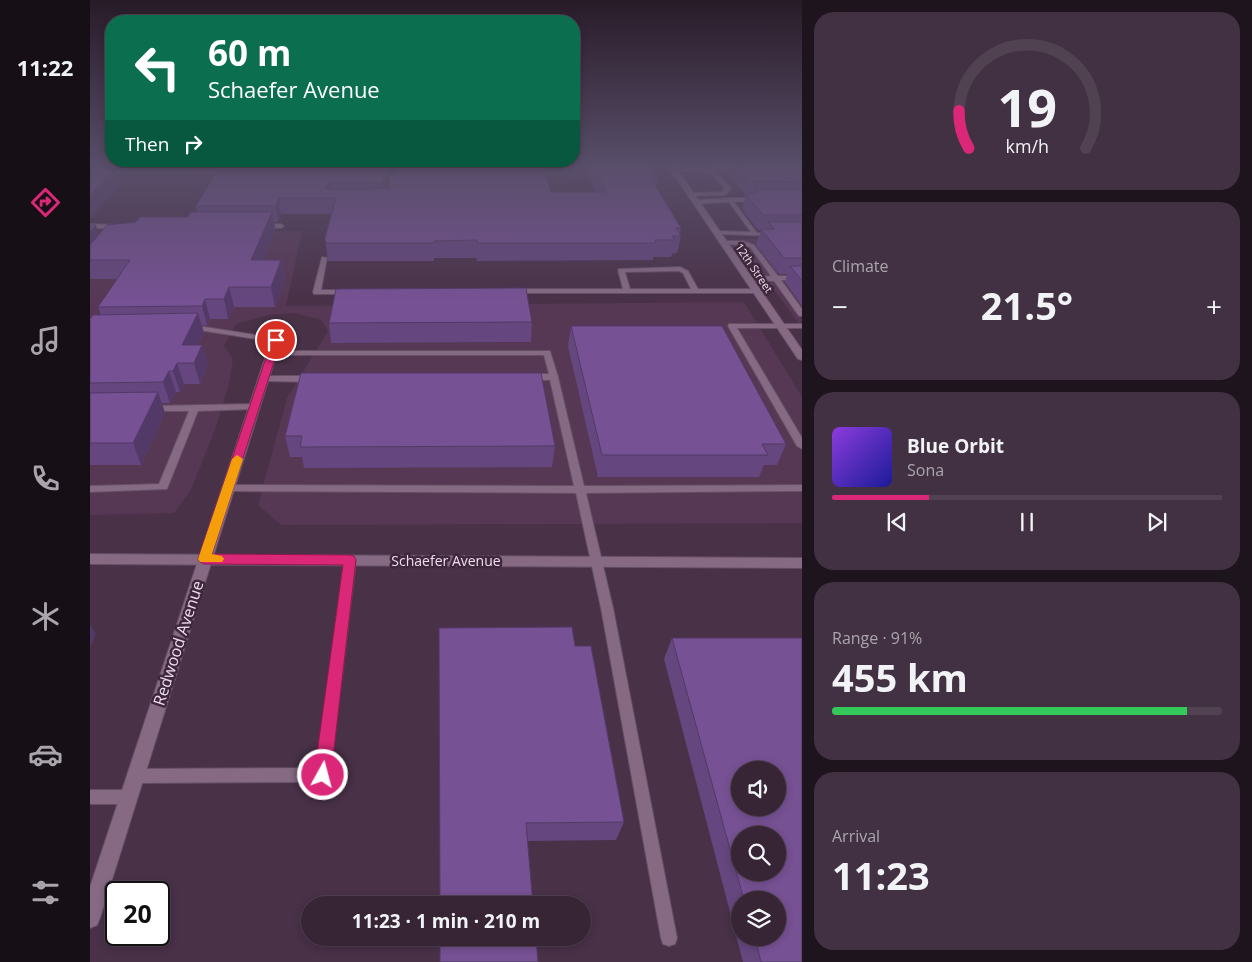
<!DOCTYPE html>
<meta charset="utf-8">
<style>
:root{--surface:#372536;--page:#423142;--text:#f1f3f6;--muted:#aaa5ad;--line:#514251;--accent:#db2777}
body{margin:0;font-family:"Open Sans",sans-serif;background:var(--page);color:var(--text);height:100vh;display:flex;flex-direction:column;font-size:19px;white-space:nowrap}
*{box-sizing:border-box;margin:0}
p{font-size:16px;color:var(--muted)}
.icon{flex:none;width:28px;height:28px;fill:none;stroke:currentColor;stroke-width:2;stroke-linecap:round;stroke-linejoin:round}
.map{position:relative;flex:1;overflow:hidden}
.side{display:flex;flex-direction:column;gap:12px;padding:12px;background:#1e141e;width:450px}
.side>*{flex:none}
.banner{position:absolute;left:15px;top:15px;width:475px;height:152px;border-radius:20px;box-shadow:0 2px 8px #0003,0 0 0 1px var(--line);background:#0b6e4f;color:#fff;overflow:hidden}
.tools{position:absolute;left:641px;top:761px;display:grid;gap:10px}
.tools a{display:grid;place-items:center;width:55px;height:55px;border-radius:50%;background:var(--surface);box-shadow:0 2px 8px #0003,0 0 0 1px var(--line);font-size:25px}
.speed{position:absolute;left:15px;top:881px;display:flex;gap:10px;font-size:25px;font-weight:700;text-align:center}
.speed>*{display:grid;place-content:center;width:65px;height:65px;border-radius:50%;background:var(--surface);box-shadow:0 2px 8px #0003,0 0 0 1px var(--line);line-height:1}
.speed .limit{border:2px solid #111;border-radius:8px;background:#fff;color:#111}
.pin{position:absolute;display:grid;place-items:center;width:42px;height:42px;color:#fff;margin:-21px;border:2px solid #fff;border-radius:50%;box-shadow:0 1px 5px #0007}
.me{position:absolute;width:55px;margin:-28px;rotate:7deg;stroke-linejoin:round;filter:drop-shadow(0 0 4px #0008)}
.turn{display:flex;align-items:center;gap:18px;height:105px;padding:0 20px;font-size:22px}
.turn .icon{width:65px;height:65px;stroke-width:2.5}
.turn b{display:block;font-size:35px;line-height:42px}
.then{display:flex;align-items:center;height:48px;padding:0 20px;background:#0003;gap:10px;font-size:19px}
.big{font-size:38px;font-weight:700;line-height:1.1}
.side .tile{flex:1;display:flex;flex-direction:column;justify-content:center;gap:8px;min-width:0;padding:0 18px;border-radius:20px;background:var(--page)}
.side .dial{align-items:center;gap:0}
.dial svg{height:130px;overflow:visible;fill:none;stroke:var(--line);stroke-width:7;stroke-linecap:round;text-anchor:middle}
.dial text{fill:var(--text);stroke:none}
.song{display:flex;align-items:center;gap:15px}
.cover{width:60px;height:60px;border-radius:8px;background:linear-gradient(135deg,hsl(270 70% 55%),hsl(240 70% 35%))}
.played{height:5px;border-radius:2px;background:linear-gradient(90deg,var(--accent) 25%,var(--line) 25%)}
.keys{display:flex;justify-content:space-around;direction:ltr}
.heat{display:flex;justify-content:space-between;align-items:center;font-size:28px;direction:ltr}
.charge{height:8px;border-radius:4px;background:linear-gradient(90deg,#34c759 91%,var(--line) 0)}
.trip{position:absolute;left:211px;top:896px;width:290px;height:50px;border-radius:25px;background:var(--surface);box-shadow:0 2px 8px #0003,0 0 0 1px var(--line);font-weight:700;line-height:50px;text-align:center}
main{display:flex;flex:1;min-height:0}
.menu{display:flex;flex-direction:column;width:90px;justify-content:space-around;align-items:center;background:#160f16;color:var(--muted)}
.menu .icon{width:35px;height:35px}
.menu .active{color:var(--accent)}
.menu b{font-size:22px;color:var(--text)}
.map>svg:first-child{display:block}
.built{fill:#563854}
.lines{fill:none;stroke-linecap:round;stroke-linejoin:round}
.service-casing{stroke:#644f63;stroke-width:2}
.minor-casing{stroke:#644f63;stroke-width:2}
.tertiary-casing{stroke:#644f63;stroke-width:2}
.service{fill:#866a84;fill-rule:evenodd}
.minor{fill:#866a84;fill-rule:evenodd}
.tertiary{fill:#866a84;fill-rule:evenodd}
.wall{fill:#65467e;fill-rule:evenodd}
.shaded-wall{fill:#533967}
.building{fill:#765193;stroke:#533967;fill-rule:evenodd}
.route{fill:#db2777;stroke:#8e194d}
.slow{fill:#f59e0b}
.labels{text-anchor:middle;stroke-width:5;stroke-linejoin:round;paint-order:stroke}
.far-street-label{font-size:11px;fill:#eedeed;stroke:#3f273d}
.street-label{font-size:14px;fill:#eedeed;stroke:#3f273d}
.near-street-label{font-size:16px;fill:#eedeed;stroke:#3f273d}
</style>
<main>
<nav class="menu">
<b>11:22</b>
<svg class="icon active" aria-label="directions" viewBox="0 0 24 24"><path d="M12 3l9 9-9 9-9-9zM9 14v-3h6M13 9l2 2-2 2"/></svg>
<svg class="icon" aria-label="music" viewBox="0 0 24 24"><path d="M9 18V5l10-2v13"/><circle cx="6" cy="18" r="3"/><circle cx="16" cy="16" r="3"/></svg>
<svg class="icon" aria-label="phone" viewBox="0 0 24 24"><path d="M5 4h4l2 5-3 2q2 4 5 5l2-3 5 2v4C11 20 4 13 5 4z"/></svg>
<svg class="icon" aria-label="climate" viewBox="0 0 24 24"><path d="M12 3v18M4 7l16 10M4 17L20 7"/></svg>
<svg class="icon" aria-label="car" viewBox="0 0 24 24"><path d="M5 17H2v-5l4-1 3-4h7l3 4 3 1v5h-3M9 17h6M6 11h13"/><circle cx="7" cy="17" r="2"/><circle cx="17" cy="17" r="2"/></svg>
<svg class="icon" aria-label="filters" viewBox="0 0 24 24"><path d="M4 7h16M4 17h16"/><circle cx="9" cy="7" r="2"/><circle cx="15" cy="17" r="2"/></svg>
</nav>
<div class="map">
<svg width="712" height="962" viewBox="0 0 712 962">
<rect width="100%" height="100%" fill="#493148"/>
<g class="built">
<path d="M 212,231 L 196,306 L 654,302 L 712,397 L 712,523 L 191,525 L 168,505 L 197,398 L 238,331 L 231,320 L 204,313 L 178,315 L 146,324 L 134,346 L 143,359 L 139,383 L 126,427 L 101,490 L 84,513 L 0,515 L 0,275 L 32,233 Z"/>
<path d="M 647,239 L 712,239 L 712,328 Z"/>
</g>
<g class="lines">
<defs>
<g id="service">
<path d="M 321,166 L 328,166 L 306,179 L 303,196 L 298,197 L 301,177 Z"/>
<path d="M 472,166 L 477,166 L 479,174 L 442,176 L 439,174 L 442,172 L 474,171 Z"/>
<path d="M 626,166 L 652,166 L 655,168 L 652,170 L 624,171 L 641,188 L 636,195 L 598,196 L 598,194 L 600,193 L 632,192 L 635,188 L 620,172 L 583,171 L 580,169 L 583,167 L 620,168 Z"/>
<path d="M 44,167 L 46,169 L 139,170 L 142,172 L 139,174 L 0,173 L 0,169 L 38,169 Z"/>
<path d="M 640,198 L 669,198 L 670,199 L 667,201 L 644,202 L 667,233 L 684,233 L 686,234 L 686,236 L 625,234 L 625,232 L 627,231 L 661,232 L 639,202 L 606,204 L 603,202 L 606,200 Z"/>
<path d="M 0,224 L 29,225 L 32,227 L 29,229 L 0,228 Z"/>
<path d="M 171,224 L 191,224 L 194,226 L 191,228 L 169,227 L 168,226 Z"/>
<path d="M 633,241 L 653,241 L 664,245 L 688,276 L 712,276 L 712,280 L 691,280 L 712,309 L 712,316 L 709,316 L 684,281 L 656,280 L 656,278 L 658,277 L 681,276 L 660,247 L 652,245 L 631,244 L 630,243 Z"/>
<path d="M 232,257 L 237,258 L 231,290 L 258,290 L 262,292 L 261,294 L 224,294 L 223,292 Z"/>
<path d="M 590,267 L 598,271 L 608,289 L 666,289 L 670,291 L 666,293 L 422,293 L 418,291 L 422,289 L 533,289 L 528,270 L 529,269 ZM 589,271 L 593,273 L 601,289 L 540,289 L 535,272 Z"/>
<path d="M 639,324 L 712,324 L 712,328 L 647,328 L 712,438 L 712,449 L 707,446 L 638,326 Z"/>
<path d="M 98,327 L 115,327 L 186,338 L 190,340 L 186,342 L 115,331 L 98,331 Z"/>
<path d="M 179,351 L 460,351 L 468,377 L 494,486 L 712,485 L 712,491 L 496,493 L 523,608 L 587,938 L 585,944 L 579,946 L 573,944 L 571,938 L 511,608 L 486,493 L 138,491 L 133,488 L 138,485 L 484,486 L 460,380 L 440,380 L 436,377 L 440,374 L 459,374 L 454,355 L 182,355 L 178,353 Z"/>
<path d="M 174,376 L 223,376 L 227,379 L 223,382 L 171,381 L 170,379 Z"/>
<path d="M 164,404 L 168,407 L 167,409 L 108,411 L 77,489 L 0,492 L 0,486 L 69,484 L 99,411 L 61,411 L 58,410 L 57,408 L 58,406 Z"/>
<path d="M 260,556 L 264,557 L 266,560 L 240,775 L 238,780 L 233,782 L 45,783 L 40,781 L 38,776 L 40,771 L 45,769 L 227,768 L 254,560 L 256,557 Z"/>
<path d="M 0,790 L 38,790 L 43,792 L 45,797 L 43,802 L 38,804 L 0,804 Z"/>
</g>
<g id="minor">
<path d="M 578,166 L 585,166 L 712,350 L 712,360 L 708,359 Z"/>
<path d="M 186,337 L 191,340 L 10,918 L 7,925 L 0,928 L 0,887 L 181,340 Z"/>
</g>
<path id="tertiary" d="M 0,554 L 712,558 L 712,568 L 0,564 Z"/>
</defs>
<use href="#service" class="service-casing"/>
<use href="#minor" class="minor-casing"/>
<use href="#tertiary" class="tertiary-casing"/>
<use href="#service" class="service"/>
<use href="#minor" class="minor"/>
<use href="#tertiary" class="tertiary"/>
</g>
<g class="wall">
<path d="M 130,166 L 298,166 L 298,179 L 296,188 L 461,192 L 506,192 L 496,171 L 497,166 L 559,166 L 568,180 L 566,187 L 591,228 L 590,234 L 591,236 L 587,253 L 582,254 L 581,257 L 563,257 L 563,260 L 387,261 L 386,258 L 344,258 L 344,261 L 238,261 L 235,238 L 241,214 L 191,214 L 188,222 L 184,222 L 185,230 L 173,260 L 191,260 L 195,279 L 185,307 L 144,307 L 138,319 L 120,319 L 117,325 L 112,326 L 114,333 L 108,345 L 112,345 L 118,365 L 110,384 L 94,384 L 90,392 L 86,392 L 80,403 L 72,403 L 75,413 L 51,465 L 0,465 L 0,319 L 11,315 L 8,307 L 27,279 L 0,279 L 0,225 L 9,235 L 98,217 L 107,212 L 106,206 Z"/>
<path d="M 641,166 L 712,166 L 712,306 L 695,282 L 697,274 L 689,274 L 666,245 L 671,230 L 668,230 L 652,209 L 656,195 L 655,195 L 639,175 Z"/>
<path d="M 442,322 L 441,342 L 241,343 L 239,323 Z"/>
<path d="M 481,326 L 696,444 L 687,465 L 674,465 L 669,477 L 508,477 L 478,346 Z"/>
<path d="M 211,373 L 465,446 L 462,467 L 214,468 L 212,457 L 200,457 L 195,436 Z"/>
<path d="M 582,638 L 712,638 L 712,962 L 653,962 L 574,659 ZM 650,770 L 688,770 L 688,808 L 650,808 ZM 650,835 L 688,835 L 688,872 L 650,872 ZM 650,900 L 688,900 L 688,938 L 650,938 Z"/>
<path d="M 485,646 L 534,822 L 526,840 L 438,841 L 350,905 Z"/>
</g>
<g class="shaded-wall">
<path d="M 297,166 L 298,166 L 298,179 L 294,198 L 293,182 Z"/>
<path d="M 25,169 L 30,186 L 1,217 L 0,214 L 0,195 Z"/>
<path d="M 240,182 L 242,198 L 235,187 Z"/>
<path d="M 189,198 L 191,214 L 188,222 L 185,206 Z"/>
<path d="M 182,212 L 185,230 L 165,279 L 161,260 Z"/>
<path d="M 6,225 L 12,243 L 0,258 L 0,232 Z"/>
<path d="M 191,260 L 195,279 L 185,307 L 181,287 Z"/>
<path d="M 139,287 L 144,307 L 138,319 L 134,299 Z"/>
<path d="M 115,299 L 120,319 L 117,325 L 112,306 Z"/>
<path d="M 108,313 L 114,333 L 99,363 L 92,345 Z"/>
<path d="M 112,345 L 118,365 L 110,384 L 104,363 Z"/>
<path d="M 87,363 L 94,384 L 90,392 L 83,371 Z"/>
<path d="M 79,371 L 86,392 L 80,403 L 73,382 Z"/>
<path d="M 68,392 L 75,413 L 51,465 L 43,443 Z"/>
<path d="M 0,624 L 6,634 L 0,648 Z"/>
</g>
<g class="building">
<path d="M 130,166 L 297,166 L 293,182 L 240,182 L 235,187 L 240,190 L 300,188 L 308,166 L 453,166 L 461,192 L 516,192 L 503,166 L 559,166 L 568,180 L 562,180 L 591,228 L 586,228 L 591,236 L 582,236 L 585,240 L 565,240 L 566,243 L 387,243 L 387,240 L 344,241 L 344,243 L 236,243 L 235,238 L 246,198 L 189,198 L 185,206 L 106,206 Z"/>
<path d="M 647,166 L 712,166 L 712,182 L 659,181 Z"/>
<path d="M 0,169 L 25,169 L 0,195 Z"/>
<path d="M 665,189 L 712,189 L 712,215 L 673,215 L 656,194 L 665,194 L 663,192 L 668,192 Z"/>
<path d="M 101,212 L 182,212 L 161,260 L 191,260 L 181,287 L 139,287 L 134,299 L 115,299 L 112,306 L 8,307 L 40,260 L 0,260 L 0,245 L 17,225 L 46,222 L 50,217 L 98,217 Z"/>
<path d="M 678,222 L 712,222 L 712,258 L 694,258 L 671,229 L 685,229 Z"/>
<path d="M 0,225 L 6,225 L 0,232 Z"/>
<path d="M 700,266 L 712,266 L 712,281 Z"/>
<path d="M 436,288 L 442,322 L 239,323 L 246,289 Z"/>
<path d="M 108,313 L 92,345 L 112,345 L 104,363 L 87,363 L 83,371 L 79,371 L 73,382 L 0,383 L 0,319 L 3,315 Z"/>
<path d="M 481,326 L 632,326 L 696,444 L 672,444 L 678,455 L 512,455 Z"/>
<path d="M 211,373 L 451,373 L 465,446 L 210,447 L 212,436 L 195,436 Z"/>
<path d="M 68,392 L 43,443 L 0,443 L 0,393 Z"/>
<path d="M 482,627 L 485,646 L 501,646 L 534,822 L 436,823 L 443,905 L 350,905 L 349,628 Z"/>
<path d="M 582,638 L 712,638 L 712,962 L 671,962 L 665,938 L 688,938 L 688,900 L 654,900 ZM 650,770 L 688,770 L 688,808 L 650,808 ZM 650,835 L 688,835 L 688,872 L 650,872 Z"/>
<path d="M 350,938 L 446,938 L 448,962 L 350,962 Z"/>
</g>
<linearGradient id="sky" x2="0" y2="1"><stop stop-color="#281b28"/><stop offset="0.55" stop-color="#594e6a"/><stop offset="1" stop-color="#594e6a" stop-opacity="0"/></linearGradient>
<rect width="712" height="301" fill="url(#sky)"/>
<path class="route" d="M 186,337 L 191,340 L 122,554 L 260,555 L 264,556 L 266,560 L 241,775 L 238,781 L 233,783 L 227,781 L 224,775 L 253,565 L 114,564 L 110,562 L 108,559 L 182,340 Z"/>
<path class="slow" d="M 147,455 L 153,459 L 122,554 L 132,556 L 134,559 L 132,562 L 110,562 L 108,559 L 142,459 Z"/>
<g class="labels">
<g class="far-street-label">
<text transform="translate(664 268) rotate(56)" y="4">12th Street</text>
</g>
<g class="street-label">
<text x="356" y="566">Schaefer Avenue</text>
</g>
<g class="near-street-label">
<text transform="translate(88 643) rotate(-72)" y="6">Redwood Avenue</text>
</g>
</g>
</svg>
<div class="tools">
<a><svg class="icon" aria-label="sound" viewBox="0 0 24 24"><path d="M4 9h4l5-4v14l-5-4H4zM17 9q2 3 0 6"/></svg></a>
<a><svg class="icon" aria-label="search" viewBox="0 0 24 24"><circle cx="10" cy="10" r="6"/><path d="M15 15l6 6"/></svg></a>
<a><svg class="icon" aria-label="layers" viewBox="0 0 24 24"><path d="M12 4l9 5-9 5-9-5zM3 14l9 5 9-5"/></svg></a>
</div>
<div class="speed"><div class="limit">20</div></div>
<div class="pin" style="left:186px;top:340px;background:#d93025"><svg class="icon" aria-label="arrive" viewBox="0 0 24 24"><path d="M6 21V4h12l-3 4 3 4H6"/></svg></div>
<svg class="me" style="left:233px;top:775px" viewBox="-20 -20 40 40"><circle r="17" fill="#db2777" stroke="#fff" stroke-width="3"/><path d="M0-11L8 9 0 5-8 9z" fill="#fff"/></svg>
<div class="trip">11:23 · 1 min · 210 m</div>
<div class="banner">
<div class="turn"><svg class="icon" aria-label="left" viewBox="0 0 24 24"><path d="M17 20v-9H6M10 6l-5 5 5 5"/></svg><div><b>60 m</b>Schaefer Avenue</div></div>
<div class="then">Then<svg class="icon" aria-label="right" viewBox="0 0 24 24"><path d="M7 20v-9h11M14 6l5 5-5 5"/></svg></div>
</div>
</div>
<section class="side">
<div class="tile dial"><svg viewBox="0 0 100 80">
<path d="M14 69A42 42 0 1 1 86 69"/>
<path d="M14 69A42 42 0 0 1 8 46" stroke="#db2777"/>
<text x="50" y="56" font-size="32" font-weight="700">19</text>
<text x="50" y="72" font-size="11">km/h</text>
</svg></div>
<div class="tile"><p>Climate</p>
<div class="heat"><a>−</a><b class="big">21.5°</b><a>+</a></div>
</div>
<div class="tile">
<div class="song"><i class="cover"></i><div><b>Blue Orbit</b><p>Sona</p></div></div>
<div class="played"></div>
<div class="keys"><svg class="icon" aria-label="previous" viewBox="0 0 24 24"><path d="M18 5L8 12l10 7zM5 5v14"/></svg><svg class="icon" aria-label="pause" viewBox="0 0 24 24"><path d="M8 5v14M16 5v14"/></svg><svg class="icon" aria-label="next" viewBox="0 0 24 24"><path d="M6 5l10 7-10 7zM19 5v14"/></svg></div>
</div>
<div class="tile"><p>Range · 91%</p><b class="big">455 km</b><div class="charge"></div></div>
<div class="tile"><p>Arrival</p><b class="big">11:23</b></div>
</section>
</main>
